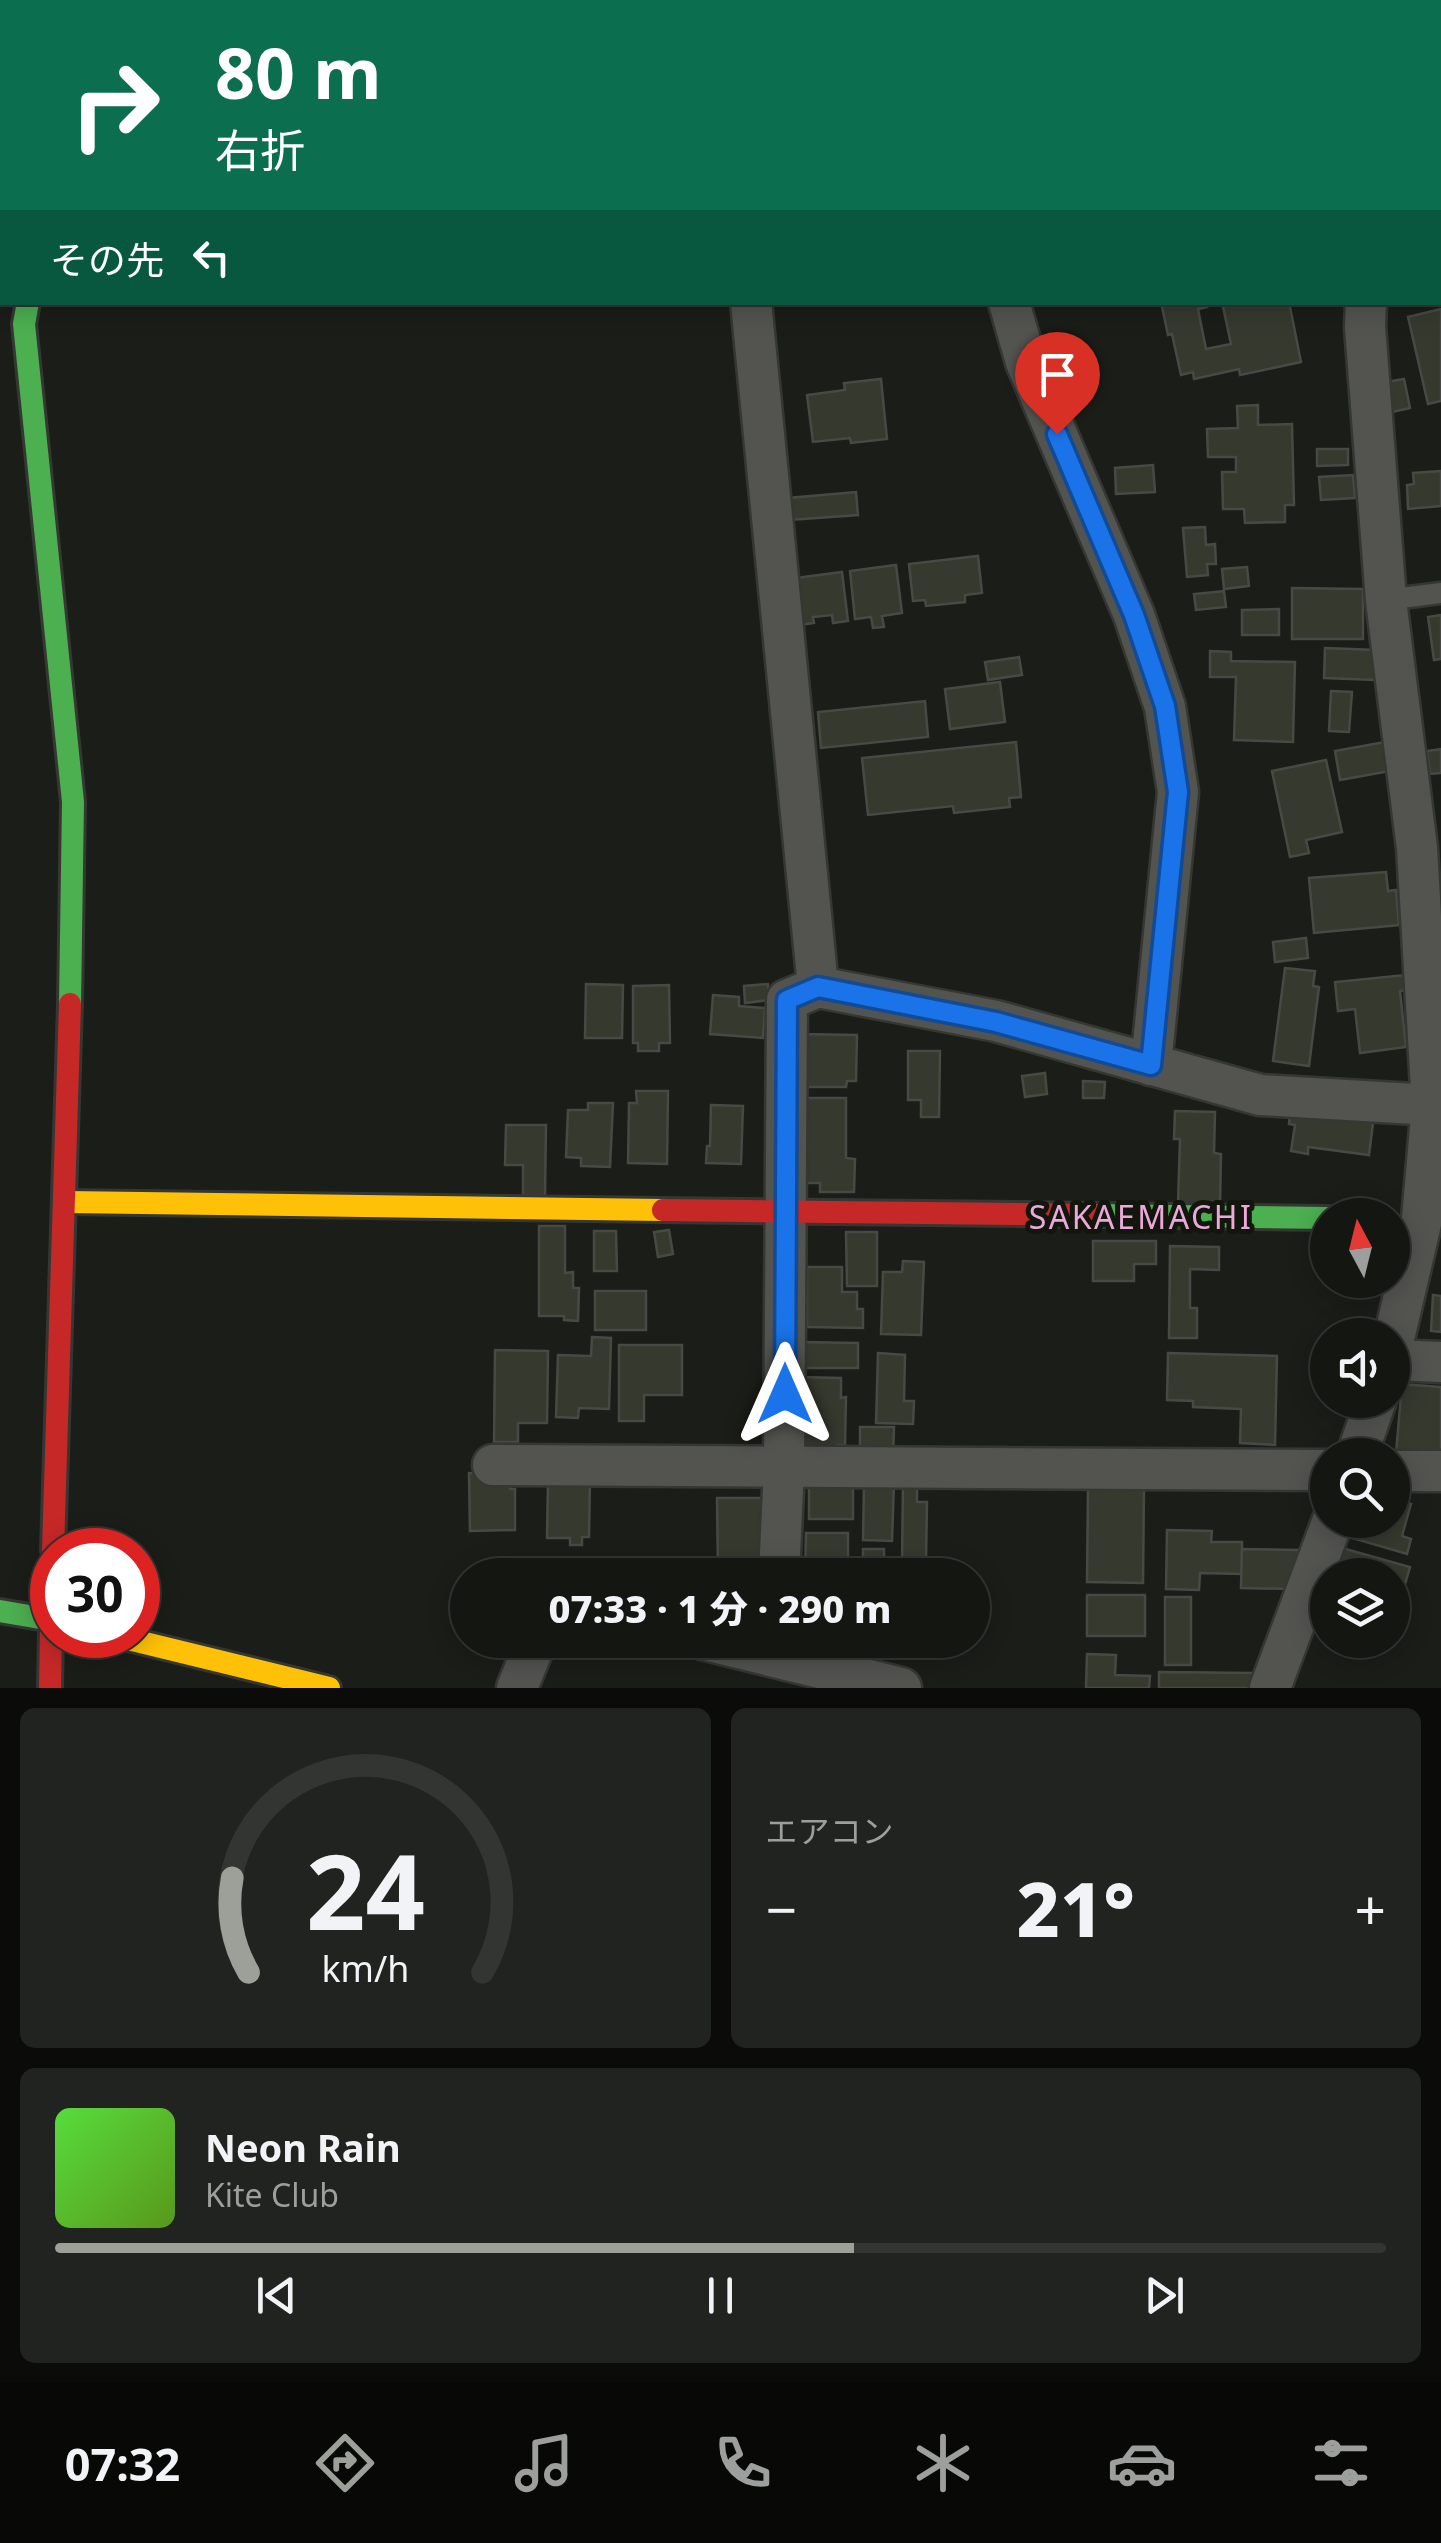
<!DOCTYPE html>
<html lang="ja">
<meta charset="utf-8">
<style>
:root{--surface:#141612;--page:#212320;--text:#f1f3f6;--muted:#9d9f9f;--line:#333532;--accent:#9d9f99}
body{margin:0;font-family:"Noto Sans","Noto Sans JP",sans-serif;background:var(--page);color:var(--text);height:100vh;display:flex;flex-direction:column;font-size:38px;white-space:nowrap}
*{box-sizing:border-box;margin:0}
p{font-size:32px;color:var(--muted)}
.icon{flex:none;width:55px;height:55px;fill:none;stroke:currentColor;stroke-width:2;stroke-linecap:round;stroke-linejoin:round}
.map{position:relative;height:1688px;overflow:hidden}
.details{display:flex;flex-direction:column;gap:20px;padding:20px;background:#0b0c0a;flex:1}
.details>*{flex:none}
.banner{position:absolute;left:0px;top:0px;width:1442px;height:305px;box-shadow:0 5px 25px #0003,0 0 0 2px var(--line);background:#0b6e4f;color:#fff;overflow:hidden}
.needle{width:65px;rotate:353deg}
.fabs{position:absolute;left:1310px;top:1198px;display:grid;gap:20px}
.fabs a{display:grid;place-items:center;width:100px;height:100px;border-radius:50%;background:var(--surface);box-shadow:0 5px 25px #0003,0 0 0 2px var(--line);font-size:50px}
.speed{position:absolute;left:30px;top:1528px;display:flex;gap:20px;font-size:50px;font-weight:700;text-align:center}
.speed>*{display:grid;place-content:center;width:130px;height:130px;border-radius:50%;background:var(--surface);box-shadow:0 5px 25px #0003,0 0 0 2px var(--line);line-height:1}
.speed .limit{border:15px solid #d22;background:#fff;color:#111}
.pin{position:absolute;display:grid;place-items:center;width:85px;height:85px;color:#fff;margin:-102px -42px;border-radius:50% 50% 50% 0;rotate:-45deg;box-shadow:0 0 10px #0007}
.pin .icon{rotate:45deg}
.me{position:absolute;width:110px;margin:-55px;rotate:0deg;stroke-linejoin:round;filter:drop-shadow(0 0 8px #0008)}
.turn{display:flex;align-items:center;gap:35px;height:210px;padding:0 50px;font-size:45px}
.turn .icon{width:130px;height:130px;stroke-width:2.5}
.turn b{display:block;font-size:70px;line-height:85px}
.then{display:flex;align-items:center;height:95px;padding:0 50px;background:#0003;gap:20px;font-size:38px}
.big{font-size:75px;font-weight:800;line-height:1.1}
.details .widget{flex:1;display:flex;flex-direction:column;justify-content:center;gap:15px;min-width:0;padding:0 35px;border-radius:15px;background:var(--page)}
.details .dial{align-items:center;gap:0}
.dial svg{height:260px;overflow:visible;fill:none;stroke:var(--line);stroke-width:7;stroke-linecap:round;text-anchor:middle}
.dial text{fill:var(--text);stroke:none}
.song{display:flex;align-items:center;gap:30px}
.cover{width:120px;height:120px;border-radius:15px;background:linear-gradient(135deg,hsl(110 70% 55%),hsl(90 70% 35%))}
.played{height:10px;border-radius:5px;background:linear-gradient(90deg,var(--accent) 60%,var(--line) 60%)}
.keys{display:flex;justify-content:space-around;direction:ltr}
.heat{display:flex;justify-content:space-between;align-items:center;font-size:55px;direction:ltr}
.details .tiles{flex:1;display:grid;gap:20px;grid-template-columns:1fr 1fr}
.widget:last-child{grid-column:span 2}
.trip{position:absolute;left:450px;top:1558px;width:540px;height:100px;border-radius:50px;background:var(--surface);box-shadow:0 5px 25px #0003,0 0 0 2px var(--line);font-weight:800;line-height:100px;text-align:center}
.dock{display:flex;height:160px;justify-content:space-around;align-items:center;background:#080907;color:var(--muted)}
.dock .icon{width:70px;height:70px}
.dock .current{color:var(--accent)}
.dock b{font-size:45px;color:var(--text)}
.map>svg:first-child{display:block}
.building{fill:#36392e;stroke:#484945;stroke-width:2.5}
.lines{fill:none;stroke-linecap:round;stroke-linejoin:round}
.lane-casing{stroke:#353733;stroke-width:25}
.street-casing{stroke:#353733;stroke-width:45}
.fast-casing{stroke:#353733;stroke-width:28}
.slow-casing{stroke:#353733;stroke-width:28}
.jam-casing{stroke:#353733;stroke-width:28}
.lane{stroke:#535450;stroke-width:20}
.street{stroke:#535450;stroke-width:40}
.fast{stroke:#4caf50;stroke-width:22}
.slow{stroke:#ffc107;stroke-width:22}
.jam{stroke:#c62828;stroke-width:22}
.route-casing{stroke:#114b97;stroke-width:25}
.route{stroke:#1a73e8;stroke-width:18}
.labels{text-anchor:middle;stroke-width:10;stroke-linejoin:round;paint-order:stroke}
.quarter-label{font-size:32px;letter-spacing:2.5px;fill:#eba9da;stroke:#13160d}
</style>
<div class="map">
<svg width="1441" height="1688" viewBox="0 0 1441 1688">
<rect width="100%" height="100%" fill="#1b1d18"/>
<g class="building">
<path d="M 1161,302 L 1206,302 L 1207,307 L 1198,309 L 1206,349 L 1231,344 L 1222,302 L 1289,302 L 1301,362 L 1240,375 L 1239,369 L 1194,379 L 1193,372 L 1181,375 L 1172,334 L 1168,335 Z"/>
<path d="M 1441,309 L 1441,401 L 1428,404 L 1408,317 Z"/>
<path d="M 881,379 L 887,439 L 851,443 L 850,438 L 813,442 L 807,395 L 845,390 L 844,383 Z"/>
<path d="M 1404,379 L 1410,408 L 1392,412 L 1386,382 Z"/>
<path d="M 1258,405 L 1258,425 L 1292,424 L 1294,505 L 1285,505 L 1285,522 L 1245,523 L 1244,509 L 1223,509 L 1222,472 L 1236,472 L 1236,457 L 1208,457 L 1207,429 L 1238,428 L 1237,406 Z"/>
<path d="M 1317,449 L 1348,449 L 1348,465 L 1317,466 Z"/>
<path d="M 1153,465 L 1155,492 L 1116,494 L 1115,468 Z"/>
<path d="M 1441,471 L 1441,506 L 1408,509 L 1407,485 L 1414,484 L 1413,473 Z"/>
<path d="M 1353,475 L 1355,498 L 1321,500 L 1319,477 Z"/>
<path d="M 856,492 L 858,515 L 790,520 L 788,498 Z"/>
<path d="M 1205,527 L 1206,545 L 1215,544 L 1216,564 L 1207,564 L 1208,575 L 1187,577 L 1183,528 Z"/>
<path d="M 978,556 L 982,593 L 965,595 L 965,602 L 926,606 L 925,600 L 913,601 L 909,564 Z"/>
<path d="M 896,565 L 902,613 L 882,616 L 884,627 L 873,628 L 871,617 L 855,619 L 850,571 Z"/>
<path d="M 1247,567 L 1249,586 L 1224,589 L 1222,569 Z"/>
<path d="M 842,572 L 848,621 L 833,623 L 832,615 L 813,617 L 814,623 L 800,625 L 795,578 Z"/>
<path d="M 1292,588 L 1363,589 L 1363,639 L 1292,639 Z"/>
<path d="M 1224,591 L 1226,607 L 1196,610 L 1194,594 Z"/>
<path d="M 1279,609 L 1279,635 L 1242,635 L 1242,610 Z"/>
<path d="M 1441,615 L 1441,659 L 1434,660 L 1428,617 Z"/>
<path d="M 1325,648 L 1376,650 L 1376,680 L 1324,678 Z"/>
<path d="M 1210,651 L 1231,652 L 1231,661 L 1295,662 L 1293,742 L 1234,740 L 1236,677 L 1210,677 Z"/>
<path d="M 1019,657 L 1022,675 L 988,680 L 985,662 Z"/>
<path d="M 1000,682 L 1005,722 L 950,729 L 945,689 Z"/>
<path d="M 1331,691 L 1352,692 L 1349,732 L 1329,731 Z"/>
<path d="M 925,701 L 928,737 L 821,748 L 818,712 Z"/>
<path d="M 1016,742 L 1021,797 L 1009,798 L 1010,807 L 954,813 L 953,806 L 868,815 L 862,758 Z"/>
<path d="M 1385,742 L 1390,771 L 1340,780 L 1335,751 Z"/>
<path d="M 1441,749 L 1441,773 L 1430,774 L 1427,751 Z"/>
<path d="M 1326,760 L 1342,832 L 1306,840 L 1309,853 L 1290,857 L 1272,771 Z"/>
<path d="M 1386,872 L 1388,891 L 1396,890 L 1399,925 L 1314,933 L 1309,878 Z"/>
<path d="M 1306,938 L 1308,958 L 1275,962 L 1273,942 Z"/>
<path d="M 1285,968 L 1315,971 L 1313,986 L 1319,987 L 1309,1066 L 1273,1061 Z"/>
<path d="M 1405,975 L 1407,990 L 1400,991 L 1406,1047 L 1360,1053 L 1355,1009 L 1338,1011 L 1335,982 Z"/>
<path d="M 586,984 L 623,985 L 622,1038 L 585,1038 Z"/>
<path d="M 768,984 L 769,1000 L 745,1003 L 744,986 Z"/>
<path d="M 669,985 L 670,1043 L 659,1043 L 659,1051 L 638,1051 L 638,1043 L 633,1043 L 633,986 Z"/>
<path d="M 713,995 L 739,997 L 739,1006 L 765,1008 L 763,1038 L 710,1034 Z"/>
<path d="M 799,1034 L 857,1035 L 856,1081 L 847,1081 L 846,1087 L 799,1087 Z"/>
<path d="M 908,1051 L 940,1051 L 939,1117 L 921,1117 L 921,1100 L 908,1100 Z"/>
<path d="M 1045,1073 L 1047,1094 L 1025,1097 L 1022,1076 Z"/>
<path d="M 1083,1081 L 1105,1082 L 1104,1098 L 1083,1098 Z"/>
<path d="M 636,1091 L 668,1091 L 667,1164 L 628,1163 L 629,1103 L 637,1103 Z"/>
<path d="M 799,1098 L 846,1098 L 846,1158 L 855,1159 L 854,1192 L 820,1192 L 820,1183 L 798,1183 Z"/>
<path d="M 588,1103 L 613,1103 L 610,1167 L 581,1166 L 581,1158 L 566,1157 L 568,1110 L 588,1110 Z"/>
<path d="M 711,1105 L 743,1106 L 741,1164 L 706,1163 L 707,1146 L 710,1146 Z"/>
<path d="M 1175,1111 L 1215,1112 L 1214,1153 L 1221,1154 L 1220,1205 L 1178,1204 L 1180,1139 L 1174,1139 Z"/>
<path d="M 1290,1113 L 1373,1123 L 1369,1155 L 1308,1147 L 1308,1154 L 1291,1151 L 1295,1125 L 1289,1124 Z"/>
<path d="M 506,1125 L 546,1125 L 545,1196 L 523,1195 L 523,1165 L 505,1165 Z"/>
<path d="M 539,1226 L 565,1226 L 565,1273 L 573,1272 L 573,1288 L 579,1288 L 578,1321 L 564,1320 L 564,1316 L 539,1316 Z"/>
<path d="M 669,1230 L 673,1254 L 658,1257 L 654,1232 Z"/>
<path d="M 594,1231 L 616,1231 L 617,1271 L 594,1271 Z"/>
<path d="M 846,1232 L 877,1232 L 877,1286 L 847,1286 Z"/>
<path d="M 1093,1241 L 1156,1241 L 1156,1264 L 1134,1264 L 1134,1281 L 1093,1281 Z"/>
<path d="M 1170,1246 L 1219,1247 L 1219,1270 L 1190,1269 L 1190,1308 L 1197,1308 L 1197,1338 L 1169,1338 Z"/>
<path d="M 903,1261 L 924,1262 L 921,1335 L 881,1334 L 883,1272 L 902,1272 Z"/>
<path d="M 807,1267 L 842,1267 L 842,1292 L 857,1292 L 857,1309 L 863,1309 L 863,1328 L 807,1327 Z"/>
<rect x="595" y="1291" width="51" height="39"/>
<path d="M 1433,1295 L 1441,1296 L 1441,1332 L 1431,1331 Z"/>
<path d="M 592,1337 L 611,1338 L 609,1409 L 579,1408 L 578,1418 L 556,1417 L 558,1355 L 591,1356 Z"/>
<path d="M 800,1342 L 858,1343 L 858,1368 L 800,1368 Z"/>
<path d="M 619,1345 L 682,1345 L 682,1395 L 644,1395 L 644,1421 L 619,1421 Z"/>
<path d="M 495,1350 L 548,1351 L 547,1423 L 518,1423 L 518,1442 L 494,1442 Z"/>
<path d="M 878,1353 L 905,1355 L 904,1401 L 914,1401 L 913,1424 L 876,1423 Z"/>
<path d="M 1168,1353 L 1277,1356 L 1275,1445 L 1240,1443 L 1241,1409 L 1193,1407 L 1193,1401 L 1167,1400 Z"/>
<path d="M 799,1377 L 841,1378 L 841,1398 L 846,1397 L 845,1445 L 837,1445 L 837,1450 L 793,1450 Z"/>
<path d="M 1402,1384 L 1441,1387 L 1441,1457 L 1396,1453 Z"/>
<path d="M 860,1427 L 894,1427 L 893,1457 L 860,1456 Z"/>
<path d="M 469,1473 L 510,1476 L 510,1489 L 515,1489 L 515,1530 L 470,1531 Z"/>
<path d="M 809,1479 L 853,1480 L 853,1519 L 809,1519 Z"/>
<path d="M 548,1480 L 590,1480 L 589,1537 L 582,1537 L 582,1545 L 570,1545 L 570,1538 L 547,1538 Z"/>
<path d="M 864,1482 L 894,1482 L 892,1541 L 863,1540 Z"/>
<path d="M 903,1484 L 917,1484 L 917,1502 L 927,1502 L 926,1563 L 902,1562 Z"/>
<path d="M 1088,1486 L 1144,1487 L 1143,1583 L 1087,1582 Z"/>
<path d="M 717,1498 L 761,1498 L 762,1575 L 718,1575 Z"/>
<path d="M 1392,1499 L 1411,1504 L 1402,1536 L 1411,1539 L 1407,1554 L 1352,1538 L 1357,1520 L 1392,1520 Z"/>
<path d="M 1167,1530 L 1212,1531 L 1211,1542 L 1242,1542 L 1242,1574 L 1200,1573 L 1199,1590 L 1166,1589 Z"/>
<path d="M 806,1533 L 848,1533 L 848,1575 L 805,1575 Z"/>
<path d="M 1342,1548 L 1410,1567 L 1399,1605 L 1392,1603 L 1392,1575 L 1334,1575 Z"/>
<rect x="863" y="1549" width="21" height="26"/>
<path d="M 1242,1549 L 1298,1550 L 1297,1569 L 1291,1570 L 1290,1589 L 1241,1588 Z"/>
<rect x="1087" y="1595" width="58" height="41"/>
<rect x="1165" y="1597" width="26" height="68"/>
<path d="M 1087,1654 L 1116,1655 L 1115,1675 L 1150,1676 L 1149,1688 L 1086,1688 Z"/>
<path d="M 1159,1672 L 1255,1673 L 1255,1688 L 1159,1688 Z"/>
</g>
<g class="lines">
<defs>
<path id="lane" d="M 1386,600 L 1441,593"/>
<g id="street">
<path d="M 426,0 L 426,2"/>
<path d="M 720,0 L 720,2"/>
<path d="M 1004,2 L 1005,0"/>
<path d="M 1388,2 L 1389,0"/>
<path d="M 0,184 L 2,184"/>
<path d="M 751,302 L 818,987"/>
<path d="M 1009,302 L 1026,362 L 1134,615 L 1165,707 L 1178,792 L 1151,1065"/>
<path d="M 1366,302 L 1365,327 L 1386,600 L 1417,848 L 1432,1105 L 1422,1219 L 1392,1347"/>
<path d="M 1392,1360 L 1441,1362"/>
<path d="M 1357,1455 L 1376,1400"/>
<path d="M 493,1465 L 1328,1470"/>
<path d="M 1392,1471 L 1441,1471"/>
<path d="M 779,1575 L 784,1468 L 787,1000 L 818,987 L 996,1021 L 1260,1095 L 1432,1105"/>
<path d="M 706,1640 L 901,1688"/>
<path d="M 517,1688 L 534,1646 L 543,1640"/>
<path d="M 1270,1688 L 1333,1520"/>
</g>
<g id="fast">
<path d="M 127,0 L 127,2"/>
<path d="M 28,302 L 24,324 L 73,802 L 70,1004"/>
<path d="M 1095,1215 L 1328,1218"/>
<path d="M 0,1611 L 52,1620"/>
</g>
<g id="slow">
<path d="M 65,1202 L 663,1210"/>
<path d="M 112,1635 L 329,1688"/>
</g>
<g id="jam">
<path d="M 663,1210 L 1095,1215"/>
<path d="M 53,1550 L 70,1004"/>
<path d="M 50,1688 L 52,1572"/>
</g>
</defs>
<use href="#lane" class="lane-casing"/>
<use href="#street" class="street-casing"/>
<use href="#fast" class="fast-casing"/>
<use href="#slow" class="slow-casing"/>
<use href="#jam" class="jam-casing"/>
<use href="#lane" class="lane"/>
<use href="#street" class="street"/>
<use href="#fast" class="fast"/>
<use href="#slow" class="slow"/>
<use href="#jam" class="jam"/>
</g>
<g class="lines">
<defs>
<path id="route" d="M 785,1394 L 787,1000 L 818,987 L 996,1022 L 1151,1065 L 1178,792 L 1165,706 L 1134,615 L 1057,434"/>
</defs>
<use href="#route" class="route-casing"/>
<use href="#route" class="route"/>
</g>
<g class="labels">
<g class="quarter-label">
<text x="1141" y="1229">SAKAEMACHI</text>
</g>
</g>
</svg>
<div class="fabs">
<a><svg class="needle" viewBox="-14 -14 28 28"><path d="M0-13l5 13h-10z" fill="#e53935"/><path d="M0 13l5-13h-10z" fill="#9d9f9f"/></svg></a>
<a><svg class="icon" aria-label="sound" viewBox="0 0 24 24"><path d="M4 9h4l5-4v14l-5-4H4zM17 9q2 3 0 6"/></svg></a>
<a><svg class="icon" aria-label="search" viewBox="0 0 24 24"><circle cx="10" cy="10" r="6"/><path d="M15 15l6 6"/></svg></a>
<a><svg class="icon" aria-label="layers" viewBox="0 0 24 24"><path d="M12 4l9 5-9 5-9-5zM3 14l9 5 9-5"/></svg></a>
</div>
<div class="speed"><div class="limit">30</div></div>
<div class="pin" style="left:1057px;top:434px;background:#d93025"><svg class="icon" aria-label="arrive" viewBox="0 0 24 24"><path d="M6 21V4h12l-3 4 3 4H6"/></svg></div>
<svg class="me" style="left:785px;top:1394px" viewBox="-20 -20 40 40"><path d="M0-17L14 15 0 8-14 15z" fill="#1a73e8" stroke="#fff" stroke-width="4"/></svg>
<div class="trip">07:33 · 1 分 · 290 m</div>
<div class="banner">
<div class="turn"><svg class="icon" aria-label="right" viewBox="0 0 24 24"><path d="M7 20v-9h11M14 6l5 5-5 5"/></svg><div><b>80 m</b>右折</div></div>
<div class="then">その先<svg class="icon" aria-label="left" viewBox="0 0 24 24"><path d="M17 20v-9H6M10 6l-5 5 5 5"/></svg></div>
</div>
</div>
<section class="details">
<div class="tiles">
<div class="widget dial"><svg viewBox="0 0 100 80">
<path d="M14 69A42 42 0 1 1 86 69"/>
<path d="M14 69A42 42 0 0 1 9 40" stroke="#9d9f99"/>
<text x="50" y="56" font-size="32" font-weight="700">24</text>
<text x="50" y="72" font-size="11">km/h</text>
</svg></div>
<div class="widget"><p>エアコン</p>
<div class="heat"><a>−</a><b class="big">21°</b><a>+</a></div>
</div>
<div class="widget">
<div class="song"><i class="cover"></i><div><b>Neon Rain</b><p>Kite Club</p></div></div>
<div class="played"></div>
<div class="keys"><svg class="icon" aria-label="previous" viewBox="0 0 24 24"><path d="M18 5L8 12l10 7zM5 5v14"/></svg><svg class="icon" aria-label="pause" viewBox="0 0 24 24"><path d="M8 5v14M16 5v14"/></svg><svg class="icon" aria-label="next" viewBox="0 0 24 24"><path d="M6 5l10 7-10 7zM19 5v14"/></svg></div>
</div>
</div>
</section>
<nav class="dock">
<b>07:32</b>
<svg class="icon current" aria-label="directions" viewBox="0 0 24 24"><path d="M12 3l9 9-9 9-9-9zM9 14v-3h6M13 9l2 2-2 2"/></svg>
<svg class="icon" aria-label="music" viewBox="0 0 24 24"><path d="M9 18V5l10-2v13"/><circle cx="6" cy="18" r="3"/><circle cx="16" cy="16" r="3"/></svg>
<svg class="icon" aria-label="phone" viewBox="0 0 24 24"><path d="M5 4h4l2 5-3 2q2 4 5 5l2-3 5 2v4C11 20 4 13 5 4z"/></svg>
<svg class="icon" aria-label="climate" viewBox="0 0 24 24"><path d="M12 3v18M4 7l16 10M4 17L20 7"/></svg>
<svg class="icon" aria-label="car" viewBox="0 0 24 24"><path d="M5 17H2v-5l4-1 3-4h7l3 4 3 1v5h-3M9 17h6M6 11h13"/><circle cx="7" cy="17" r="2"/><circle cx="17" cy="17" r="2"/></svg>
<svg class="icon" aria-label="filters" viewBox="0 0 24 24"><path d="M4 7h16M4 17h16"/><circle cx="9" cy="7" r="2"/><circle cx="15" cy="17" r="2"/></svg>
</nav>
